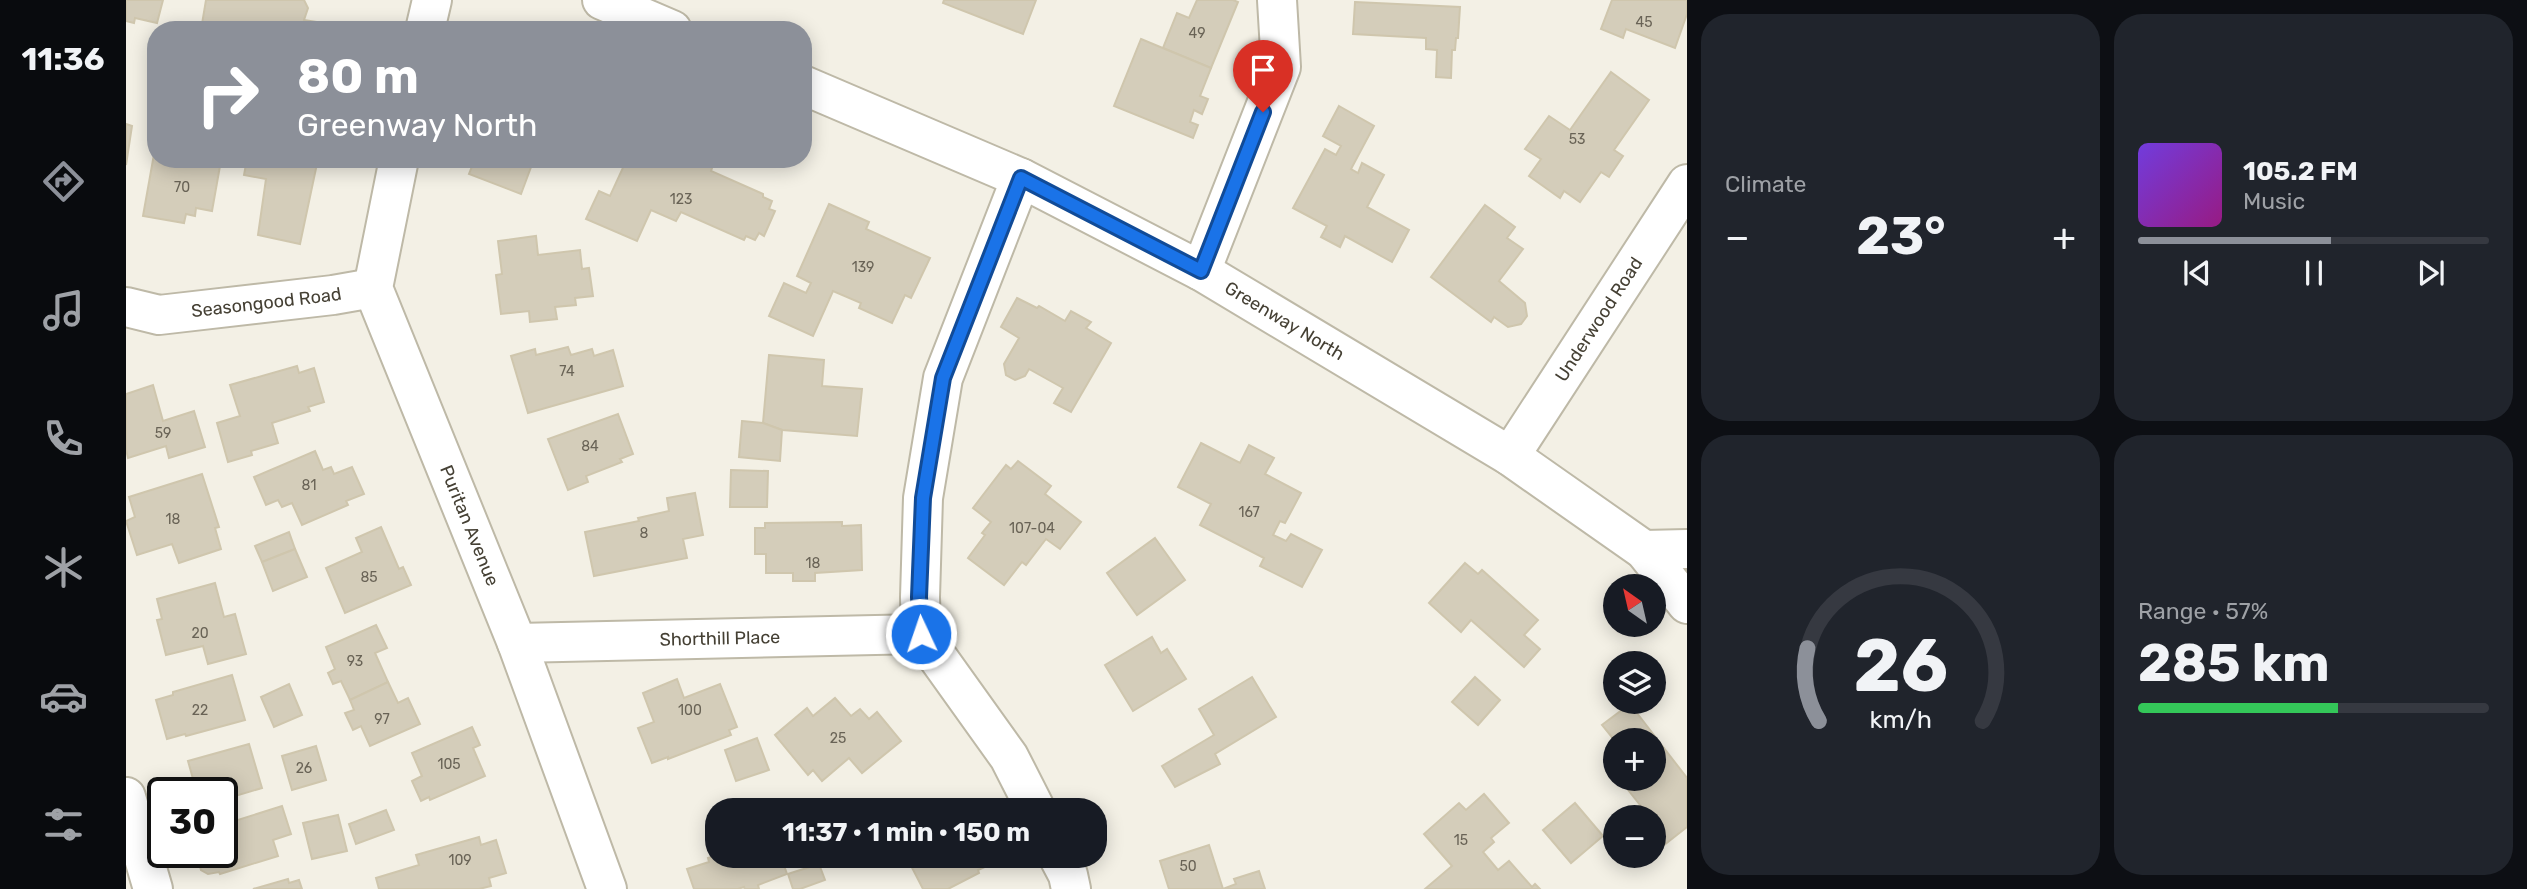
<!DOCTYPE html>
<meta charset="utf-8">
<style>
:root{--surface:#171b24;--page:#20242c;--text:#f1f3f6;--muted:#9ea1a6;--line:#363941;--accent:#8c9099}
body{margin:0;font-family:Rubik,sans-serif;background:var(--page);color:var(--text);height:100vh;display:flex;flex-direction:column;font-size:26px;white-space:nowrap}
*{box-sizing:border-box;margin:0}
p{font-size:23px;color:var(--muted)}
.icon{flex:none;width:38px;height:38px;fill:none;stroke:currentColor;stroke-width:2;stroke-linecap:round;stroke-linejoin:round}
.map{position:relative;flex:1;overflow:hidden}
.side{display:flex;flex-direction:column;gap:14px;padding:14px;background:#0d0f14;width:840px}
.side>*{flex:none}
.hud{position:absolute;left:21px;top:21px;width:665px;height:147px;border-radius:28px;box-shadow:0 4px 18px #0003;background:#8c9099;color:#fff;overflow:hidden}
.needle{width:46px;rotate:326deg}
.buttons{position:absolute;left:1477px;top:574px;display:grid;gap:14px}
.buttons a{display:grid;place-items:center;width:63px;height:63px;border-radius:50%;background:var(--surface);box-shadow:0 4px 18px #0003;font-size:35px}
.speed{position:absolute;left:21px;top:777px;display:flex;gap:14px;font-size:35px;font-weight:700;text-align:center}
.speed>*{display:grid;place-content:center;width:91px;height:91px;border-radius:50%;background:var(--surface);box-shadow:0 4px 18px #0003;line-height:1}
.speed .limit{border:4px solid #111;border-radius:10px;background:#fff;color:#111}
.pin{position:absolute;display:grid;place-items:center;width:60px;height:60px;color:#fff;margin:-72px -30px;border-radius:50% 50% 50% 0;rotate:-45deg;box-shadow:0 0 7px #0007}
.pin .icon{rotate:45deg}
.me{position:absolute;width:77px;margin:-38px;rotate:357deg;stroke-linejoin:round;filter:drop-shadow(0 0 5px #0008)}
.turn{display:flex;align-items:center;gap:24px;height:147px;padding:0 35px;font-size:32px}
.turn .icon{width:91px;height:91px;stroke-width:2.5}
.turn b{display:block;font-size:49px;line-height:60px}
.big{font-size:52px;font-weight:700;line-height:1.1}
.side .tile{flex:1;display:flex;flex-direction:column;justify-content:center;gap:10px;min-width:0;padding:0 24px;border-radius:28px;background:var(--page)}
.side .dial{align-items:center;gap:0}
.dial svg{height:182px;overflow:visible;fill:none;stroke:var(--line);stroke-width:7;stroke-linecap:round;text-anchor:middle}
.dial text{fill:var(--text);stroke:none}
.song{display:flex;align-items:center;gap:21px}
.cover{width:84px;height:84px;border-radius:10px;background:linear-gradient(135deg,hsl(260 70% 55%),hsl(310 70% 35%))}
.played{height:7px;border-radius:4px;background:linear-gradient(90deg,var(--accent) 55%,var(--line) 55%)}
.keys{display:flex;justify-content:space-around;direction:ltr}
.heat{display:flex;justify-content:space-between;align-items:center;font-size:38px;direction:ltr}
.charge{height:10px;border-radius:5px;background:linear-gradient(90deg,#34c759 57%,var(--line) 0)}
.side .tiles{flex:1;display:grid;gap:14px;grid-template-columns:repeat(2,1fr)}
.trip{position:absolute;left:579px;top:798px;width:402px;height:70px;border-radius:28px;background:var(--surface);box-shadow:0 4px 18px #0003;font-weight:700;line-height:70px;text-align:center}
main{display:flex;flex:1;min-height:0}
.tabs{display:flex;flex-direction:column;width:126px;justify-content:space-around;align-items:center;background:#090b0e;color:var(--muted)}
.tabs .icon{width:49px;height:49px}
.tabs .selected{color:var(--accent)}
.tabs b{font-size:32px;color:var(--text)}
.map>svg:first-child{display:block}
.building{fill:#d4cdba;stroke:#cfc6ad;stroke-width:2}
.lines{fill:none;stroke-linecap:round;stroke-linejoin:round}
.minor-casing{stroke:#beb9a7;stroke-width:42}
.minor{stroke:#fff;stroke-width:38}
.route-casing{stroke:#114b97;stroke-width:18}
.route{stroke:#1a73e8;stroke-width:12}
.labels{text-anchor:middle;stroke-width:6;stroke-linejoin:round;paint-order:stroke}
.number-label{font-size:14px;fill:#696356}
.street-label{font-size:18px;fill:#454034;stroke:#fff}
</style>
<main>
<nav class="tabs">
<b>11:36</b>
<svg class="icon selected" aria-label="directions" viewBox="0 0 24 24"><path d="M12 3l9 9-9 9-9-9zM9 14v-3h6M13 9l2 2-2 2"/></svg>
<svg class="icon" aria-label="music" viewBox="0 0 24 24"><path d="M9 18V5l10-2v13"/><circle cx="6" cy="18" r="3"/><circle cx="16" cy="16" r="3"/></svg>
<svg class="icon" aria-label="phone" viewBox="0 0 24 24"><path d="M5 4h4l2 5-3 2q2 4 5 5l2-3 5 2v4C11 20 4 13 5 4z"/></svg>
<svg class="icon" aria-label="climate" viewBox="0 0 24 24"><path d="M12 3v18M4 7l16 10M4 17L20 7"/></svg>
<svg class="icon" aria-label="car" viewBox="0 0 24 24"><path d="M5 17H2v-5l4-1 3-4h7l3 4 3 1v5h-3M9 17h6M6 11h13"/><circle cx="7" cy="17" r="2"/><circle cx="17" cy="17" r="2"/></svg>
<svg class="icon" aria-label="filters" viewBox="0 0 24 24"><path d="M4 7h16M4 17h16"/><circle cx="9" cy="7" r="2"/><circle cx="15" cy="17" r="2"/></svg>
</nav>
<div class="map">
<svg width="1561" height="889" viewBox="0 0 1561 889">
<rect width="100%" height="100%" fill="#f3f0e5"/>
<g class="building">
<path d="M 0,0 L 37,0 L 31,23 L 9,18 L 8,23 L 0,21 Z"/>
<path d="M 80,0 L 178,0 L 182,8 L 178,20 L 217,26 L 217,30 L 75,30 Z"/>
<path d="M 818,0 L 910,0 L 897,34 L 817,3 Z"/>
<path d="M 1071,0 L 1107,0 L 1112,2 L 1085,68 L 1037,48 L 1051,13 L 1063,18 Z"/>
<path d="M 1486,0 L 1561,0 L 1561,14 L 1549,48 L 1500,29 L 1497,38 L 1475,29 Z"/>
<path d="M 1229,2 L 1334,7 L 1332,38 L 1330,38 L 1329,50 L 1326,50 L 1325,78 L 1310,77 L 1311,50 L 1300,49 L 1300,38 L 1227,34 Z"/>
<path d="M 1015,39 L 1085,68 L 1074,96 L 1082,99 L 1076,114 L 1068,110 L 1064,122 L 1072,125 L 1067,138 L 988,106 Z"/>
<path d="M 1485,72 L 1523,100 L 1488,150 L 1497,156 L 1483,177 L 1475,172 L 1454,202 L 1438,191 L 1434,198 L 1403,176 L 1415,159 L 1399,149 L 1423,116 L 1444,130 Z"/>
<path d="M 1213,106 L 1248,126 L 1225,169 L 1232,173 L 1236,163 L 1258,175 L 1241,207 L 1283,230 L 1266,262 L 1219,236 L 1214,247 L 1195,237 L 1201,226 L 1167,208 L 1199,149 L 1210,155 L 1215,146 L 1197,136 Z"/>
<path d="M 0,124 L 6,126 L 0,165 Z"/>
<path d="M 30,143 L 30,159 L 79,159 L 78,163 L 94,166 L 86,211 L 70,208 L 69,216 L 60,214 L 58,223 L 17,216 Z"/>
<path d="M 121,159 L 192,159 L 174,244 L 132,235 L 140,179 L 118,175 Z"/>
<path d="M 349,159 L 408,159 L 395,194 L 343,174 Z"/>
<path d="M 501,159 L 573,159 L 587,165 L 585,171 L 637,194 L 637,197 L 646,201 L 643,209 L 649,211 L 638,236 L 633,233 L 629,240 L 620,236 L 618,240 L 555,212 L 550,221 L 525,210 L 511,241 L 460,219 L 473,191 L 484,196 Z"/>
<path d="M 703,204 L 743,222 L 740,229 L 804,258 L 785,298 L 779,295 L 766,323 L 733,308 L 735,303 L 707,291 L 687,336 L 643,316 L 658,283 L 680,293 L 685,283 L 671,276 Z"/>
<path d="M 1359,205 L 1389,227 L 1381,238 L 1397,249 L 1373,281 L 1399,303 L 1401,316 L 1395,324 L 1382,327 L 1368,317 L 1365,322 L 1305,277 Z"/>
<path d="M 410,236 L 412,255 L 454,250 L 456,269 L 463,268 L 467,296 L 449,298 L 450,305 L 429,307 L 431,319 L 404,322 L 403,311 L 375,314 L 370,275 L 376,274 L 372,241 Z"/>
<path d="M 891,298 L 911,308 L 913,306 L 939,321 L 945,311 L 965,322 L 960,328 L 985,343 L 945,412 L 928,403 L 937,388 L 903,369 L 899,376 L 889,380 L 880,375 L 878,364 L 893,338 L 875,327 Z"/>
<path d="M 442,347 L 445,355 L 466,349 L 468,356 L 487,350 L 497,386 L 402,413 L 385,356 L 409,349 L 410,355 Z"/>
<path d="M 643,355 L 698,360 L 696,386 L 736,389 L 731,436 L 656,430 L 637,423 Z"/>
<path d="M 171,366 L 173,373 L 188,368 L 198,402 L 182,407 L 184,411 L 146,423 L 152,443 L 125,451 L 126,455 L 102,462 L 91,423 L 114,416 L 104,385 Z"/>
<path d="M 27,385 L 37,421 L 68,411 L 79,447 L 43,458 L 40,446 L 2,458 L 0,450 L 0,394 Z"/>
<path d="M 492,414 L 507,454 L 494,459 L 496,462 L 460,476 L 462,482 L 442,490 L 422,439 Z"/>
<path d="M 616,421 L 637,423 L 656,430 L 654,461 L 613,457 Z"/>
<path d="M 1075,443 L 1114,463 L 1123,445 L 1148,458 L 1139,474 L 1175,493 L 1159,523 L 1154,521 L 1147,535 L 1160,541 L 1165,534 L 1196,550 L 1176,587 L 1134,566 L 1138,558 L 1074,525 L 1085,504 L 1052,487 Z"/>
<path d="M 189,451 L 197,470 L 205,467 L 208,474 L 226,467 L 238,494 L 220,501 L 222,505 L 176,525 L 166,503 L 156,507 L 152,500 L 140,505 L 128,477 Z"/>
<path d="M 892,461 L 925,486 L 919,494 L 955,522 L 934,549 L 920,539 L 900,565 L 896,562 L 878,585 L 842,558 L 859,535 L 856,533 L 865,522 L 847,508 L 880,465 L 885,469 Z"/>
<path d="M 605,470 L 642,471 L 641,507 L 604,507 Z"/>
<path d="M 76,474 L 93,527 L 89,528 L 95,549 L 53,563 L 46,544 L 11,555 L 0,521 L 9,517 L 3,497 Z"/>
<path d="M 569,493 L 577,535 L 557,539 L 561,558 L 468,576 L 459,532 L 513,521 L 512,518 L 543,511 L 541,498 Z"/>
<path d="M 716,522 L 716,526 L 735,525 L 736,570 L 689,573 L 689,581 L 667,581 L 667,573 L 640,573 L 640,554 L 629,554 L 629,528 L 639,528 L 639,523 Z"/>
<path d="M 255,527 L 273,569 L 277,567 L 285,585 L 219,613 L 200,568 L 236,552 L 230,538 Z"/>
<path d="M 163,532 L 169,549 L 136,562 L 129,546 Z"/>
<path d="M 1029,538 L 1059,580 L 1011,615 L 981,573 Z"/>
<path d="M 169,549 L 181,577 L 147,591 L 136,562 Z"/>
<path d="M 1339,563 L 1352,574 L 1356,570 L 1412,620 L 1398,635 L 1414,649 L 1398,667 L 1345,620 L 1335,632 L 1303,603 Z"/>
<path d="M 89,583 L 98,617 L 109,614 L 120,654 L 82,664 L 77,646 L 40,655 L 31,620 L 36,619 L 31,599 Z"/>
<path d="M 250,625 L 261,648 L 249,653 L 262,682 L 224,700 L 215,681 L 207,684 L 202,673 L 209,669 L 200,647 Z"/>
<path d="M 1026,637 L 1035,653 L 1041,649 L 1060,679 L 1007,711 L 979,665 Z"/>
<path d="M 106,675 L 119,720 L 60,736 L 59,734 L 41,739 L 30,700 L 47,695 L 47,692 Z"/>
<path d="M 1126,677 L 1150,717 L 1089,754 L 1094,764 L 1049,787 L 1036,766 L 1088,735 L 1073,709 Z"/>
<path d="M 1349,677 L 1374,700 L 1352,725 L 1326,702 Z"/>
<path d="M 551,679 L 558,698 L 594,684 L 611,727 L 603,730 L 605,735 L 542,759 L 542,757 L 526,763 L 512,728 L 528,722 L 517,693 Z"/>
<path d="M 262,682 L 272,703 L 282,698 L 294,724 L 244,746 L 235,726 L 227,730 L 219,713 L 228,710 L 224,700 Z"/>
<path d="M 163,684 L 176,715 L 148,727 L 135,697 Z"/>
<path d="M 709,698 L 725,716 L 734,709 L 743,719 L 751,712 L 775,741 L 736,773 L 723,758 L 696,781 L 687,770 L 682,775 L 649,735 L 681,708 L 687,716 Z"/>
<path d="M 1504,704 L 1561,778 L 1561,827 L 1528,853 L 1528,817 L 1498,817 L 1514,805 L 1495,781 L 1498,779 L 1528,779 L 1528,740 L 1489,741 L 1476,725 Z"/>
<path d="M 346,727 L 354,745 L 347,748 L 359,776 L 304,800 L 303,797 L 295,801 L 286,781 L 296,776 L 286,753 Z"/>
<path d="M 631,738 L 643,770 L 610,781 L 599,750 Z"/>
<path d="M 123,744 L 136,788 L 96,800 L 96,793 L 71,793 L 62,761 Z"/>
<path d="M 190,746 L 200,780 L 166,790 L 156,756 Z"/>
<path d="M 1358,794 L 1383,823 L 1365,838 L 1368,842 L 1357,852 L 1372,870 L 1383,861 L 1406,887 L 1409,884 L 1414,889 L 1299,889 L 1326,866 L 1298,834 L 1333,803 L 1340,810 Z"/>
<path d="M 1449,803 L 1477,836 L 1445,863 L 1417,830 Z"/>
<path d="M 156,806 L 165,834 L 147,840 L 152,856 L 94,874 L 93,872 L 82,874 L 75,870 L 71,856 L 73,852 L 96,852 L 96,825 Z"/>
<path d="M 260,810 L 268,830 L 230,844 L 223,824 Z"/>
<path d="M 212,815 L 221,851 L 186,859 L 177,823 Z"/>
<path d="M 353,837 L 355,845 L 370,840 L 380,873 L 363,878 L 365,886 L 353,889 L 253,889 L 250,878 L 293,865 L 290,855 Z"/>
<path d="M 1083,845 L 1097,889 L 1110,884 L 1108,879 L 1133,871 L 1139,889 L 1043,889 L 1034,861 Z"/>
<path d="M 592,855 L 659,856 L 655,857 L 661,874 L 632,885 L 633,889 L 619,889 L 618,887 L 612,889 L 568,889 L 561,869 L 583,862 L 582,858 Z"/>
<path d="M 780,856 L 865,856 L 861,866 L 852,870 L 853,873 L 822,889 L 797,889 Z"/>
<path d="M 693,864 L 699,880 L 674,889 L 667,889 L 662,874 Z"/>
<path d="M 162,879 L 163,883 L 173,880 L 176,889 L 127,889 Z"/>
</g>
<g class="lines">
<defs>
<g id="minor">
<path d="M 476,0 L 546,30"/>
<path d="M 299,30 L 306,0"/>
<path id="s1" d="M 677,85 L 895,178 L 1075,271 L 1384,456 L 1518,550 L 1561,604"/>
<path id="s2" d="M 273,159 L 247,288 L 391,643 L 481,889"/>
<path d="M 1075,271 L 1155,67 L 1151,0"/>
<path id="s3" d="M 0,307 L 33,315 L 207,295 L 247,288"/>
<path id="s4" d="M 1384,456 L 1561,184"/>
<path d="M 1518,550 L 1561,549"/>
<path d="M 795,634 L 794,597 L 797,498 L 817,378 L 895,178"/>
<path d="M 795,634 L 883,757 L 910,810"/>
<path id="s5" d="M 391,643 L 795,634"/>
<path d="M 0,797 L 27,889"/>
<path d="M 932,856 L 942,875 L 945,889"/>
</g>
</defs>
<use href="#minor" class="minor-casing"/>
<use href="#minor" class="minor"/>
</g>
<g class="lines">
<defs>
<path id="route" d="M 795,634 L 793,597 L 797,498 L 817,378 L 895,178 L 1075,271 L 1137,112"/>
</defs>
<use href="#route" class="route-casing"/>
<use href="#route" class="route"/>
</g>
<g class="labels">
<g class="number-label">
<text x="1518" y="27">45</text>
<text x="1071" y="38">49</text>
<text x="1451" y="144">53</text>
<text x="56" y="192">70</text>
<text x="555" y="204">123</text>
<text x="737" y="272">139</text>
<text x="441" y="376">74</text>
<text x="37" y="438">59</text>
<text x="464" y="451">84</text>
<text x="183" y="490">81</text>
<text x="1123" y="517">167</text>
<text x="47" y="524">18</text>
<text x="906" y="533">107-04</text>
<text x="518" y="538">8</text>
<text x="687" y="568">18</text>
<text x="243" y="582">85</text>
<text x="74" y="638">20</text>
<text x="229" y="666">93</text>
<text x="74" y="715">22</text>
<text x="564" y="715">100</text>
<text x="256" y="724">97</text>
<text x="712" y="743">25</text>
<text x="323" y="769">105</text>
<text x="178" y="773">26</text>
<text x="1335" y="845">15</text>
<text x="334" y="865">109</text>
<text x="1062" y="871">50</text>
</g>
<g class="street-label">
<text dy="6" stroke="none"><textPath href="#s3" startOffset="142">Seasongood Road</textPath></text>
<text dy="6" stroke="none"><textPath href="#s4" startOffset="163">Underwood Road</textPath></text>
<text dy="6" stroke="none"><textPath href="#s1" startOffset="537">Greenway North</textPath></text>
<text dy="6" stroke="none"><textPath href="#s2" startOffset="388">Puritan Avenue</textPath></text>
<text dy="6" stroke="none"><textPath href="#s5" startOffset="203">Shorthill Place</textPath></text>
</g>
</g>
</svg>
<div class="buttons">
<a><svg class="needle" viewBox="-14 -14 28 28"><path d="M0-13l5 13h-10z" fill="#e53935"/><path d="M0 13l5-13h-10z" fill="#9ea1a6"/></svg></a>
<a><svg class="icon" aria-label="layers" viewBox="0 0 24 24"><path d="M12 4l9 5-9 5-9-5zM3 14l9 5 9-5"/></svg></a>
<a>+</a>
<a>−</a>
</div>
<div class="speed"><div class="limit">30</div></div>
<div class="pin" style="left:1137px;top:112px;background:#d93025"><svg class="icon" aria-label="arrive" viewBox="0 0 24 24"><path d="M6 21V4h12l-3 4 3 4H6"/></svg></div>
<svg class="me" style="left:795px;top:634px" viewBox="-20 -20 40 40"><circle r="17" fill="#1a73e8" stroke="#fff" stroke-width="3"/><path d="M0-11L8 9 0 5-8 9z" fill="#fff"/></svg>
<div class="trip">11:37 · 1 min · 150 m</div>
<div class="hud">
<div class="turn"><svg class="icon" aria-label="right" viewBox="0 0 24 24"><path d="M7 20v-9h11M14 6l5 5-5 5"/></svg><div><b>80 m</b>Greenway North</div></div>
</div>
</div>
<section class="side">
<div class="tiles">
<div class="tile"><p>Climate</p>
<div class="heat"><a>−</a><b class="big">23°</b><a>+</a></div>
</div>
<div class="tile">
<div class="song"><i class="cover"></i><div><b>105.2 FM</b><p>Music</p></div></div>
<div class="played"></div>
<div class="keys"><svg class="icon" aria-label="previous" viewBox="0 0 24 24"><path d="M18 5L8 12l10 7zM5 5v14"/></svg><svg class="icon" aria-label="pause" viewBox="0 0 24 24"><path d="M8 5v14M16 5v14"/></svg><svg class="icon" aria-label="next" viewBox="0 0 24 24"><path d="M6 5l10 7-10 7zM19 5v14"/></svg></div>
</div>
<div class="tile dial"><svg viewBox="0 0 100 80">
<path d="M14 69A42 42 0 1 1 86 69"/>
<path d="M14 69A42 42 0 0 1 9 37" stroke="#8c9099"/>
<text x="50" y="56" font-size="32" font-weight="700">26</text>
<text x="50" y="72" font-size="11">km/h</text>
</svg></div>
<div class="tile"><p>Range · 57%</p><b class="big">285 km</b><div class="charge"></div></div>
</div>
</section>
</main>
